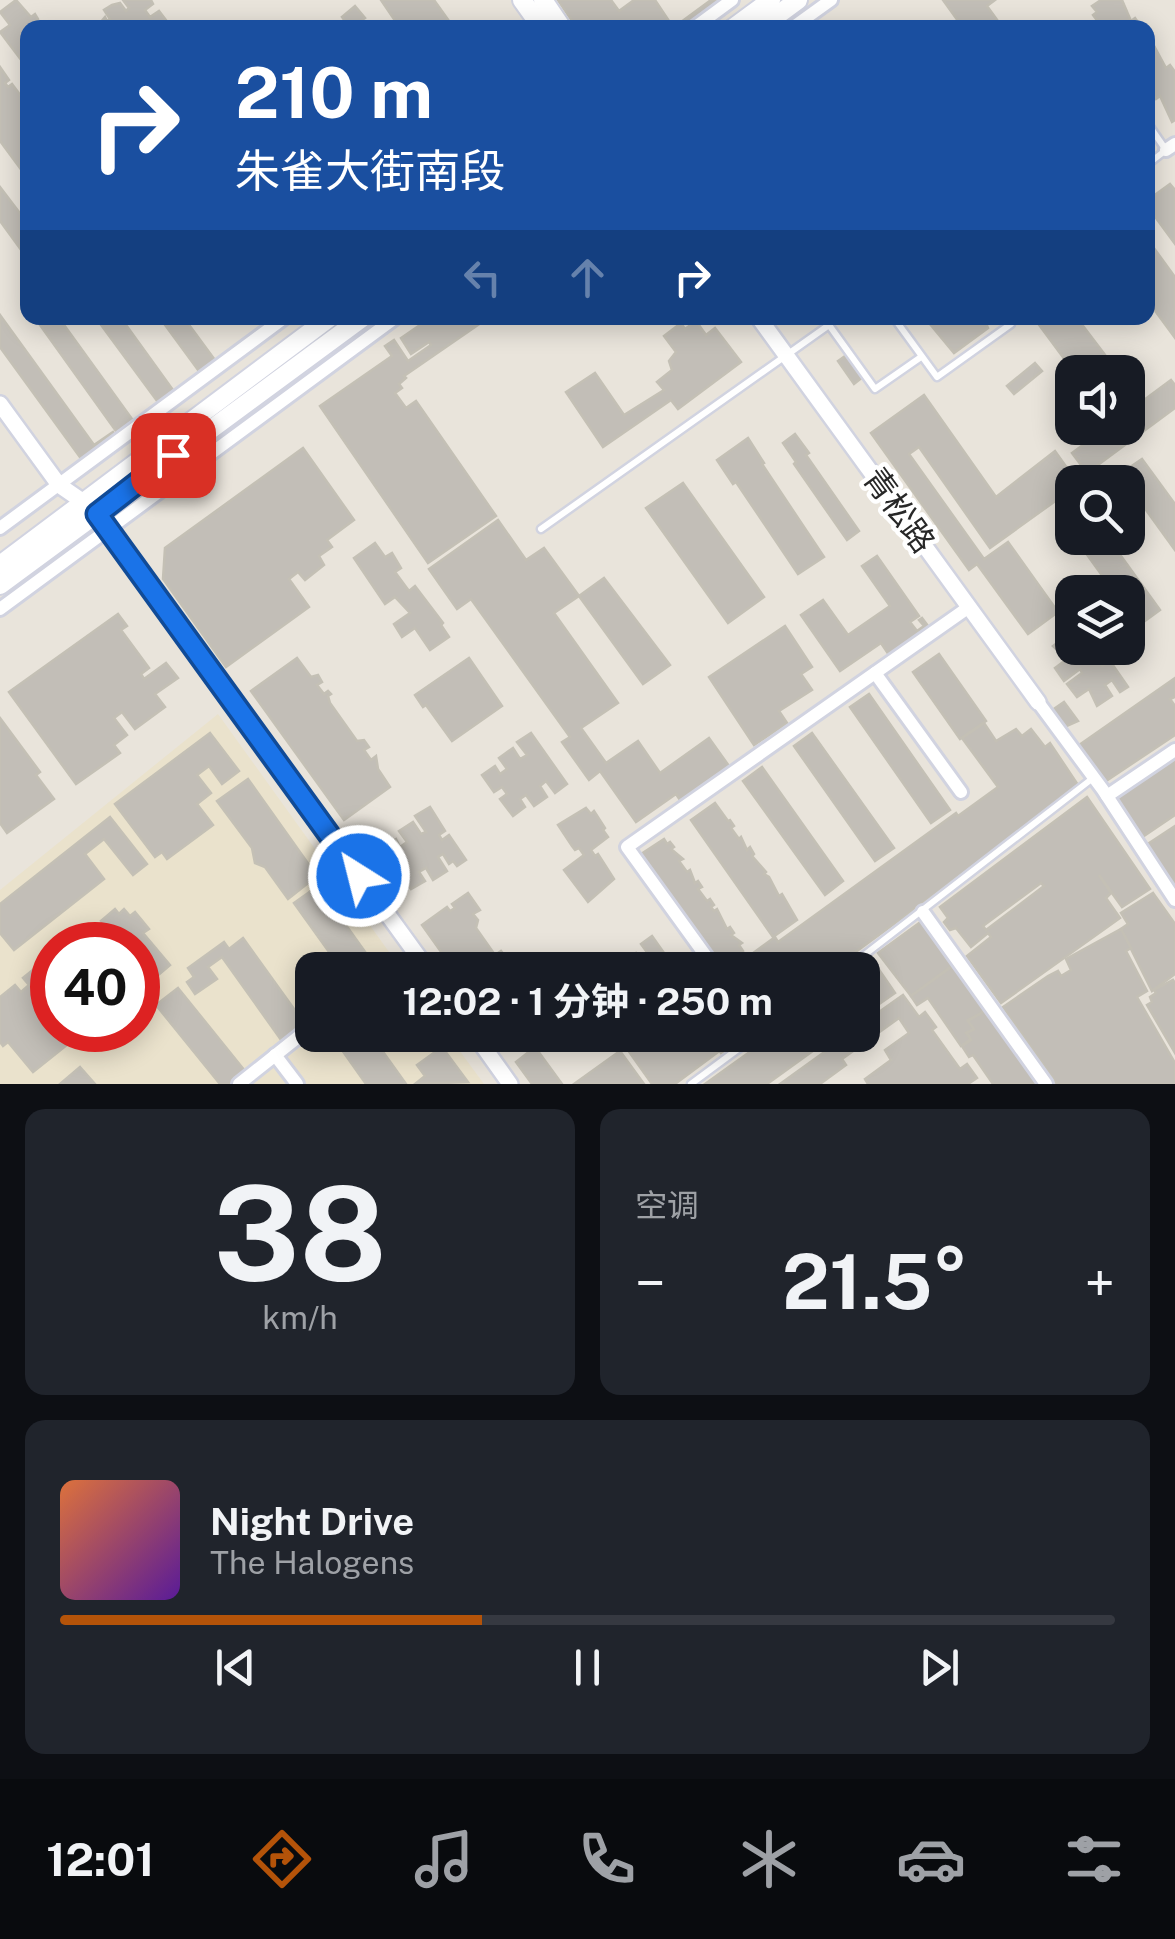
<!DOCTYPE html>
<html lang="zh">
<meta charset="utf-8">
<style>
:root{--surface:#171b24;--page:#20242c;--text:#f1f3f6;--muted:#9ea1a6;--line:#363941;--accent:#b45309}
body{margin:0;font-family:"Public Sans","Noto Sans SC",sans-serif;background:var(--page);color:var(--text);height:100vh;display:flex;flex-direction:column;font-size:38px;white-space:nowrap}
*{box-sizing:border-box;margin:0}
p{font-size:32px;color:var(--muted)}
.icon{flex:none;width:55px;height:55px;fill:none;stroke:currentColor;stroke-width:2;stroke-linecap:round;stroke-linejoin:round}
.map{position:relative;height:1084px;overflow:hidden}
.side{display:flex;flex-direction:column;gap:25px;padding:25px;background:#0d0f14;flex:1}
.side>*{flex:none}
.hud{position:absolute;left:20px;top:20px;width:1135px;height:305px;border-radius:20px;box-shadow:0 5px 25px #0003;background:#1a4fa0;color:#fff;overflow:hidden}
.buttons{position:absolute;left:1055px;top:355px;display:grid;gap:20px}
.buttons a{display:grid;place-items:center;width:90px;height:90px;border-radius:20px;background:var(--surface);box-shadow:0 5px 25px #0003;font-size:50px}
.speed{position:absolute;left:30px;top:922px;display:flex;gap:20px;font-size:50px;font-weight:700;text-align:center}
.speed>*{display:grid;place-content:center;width:130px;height:130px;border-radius:50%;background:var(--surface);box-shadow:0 5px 25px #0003;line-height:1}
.speed .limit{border:15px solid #d22;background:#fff;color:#111}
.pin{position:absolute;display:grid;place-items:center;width:85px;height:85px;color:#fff;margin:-42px;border-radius:20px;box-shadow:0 5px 15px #0006}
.me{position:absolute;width:110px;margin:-55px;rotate:324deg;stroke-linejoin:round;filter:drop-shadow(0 0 8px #0008)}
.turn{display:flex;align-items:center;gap:35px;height:210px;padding:0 50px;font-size:45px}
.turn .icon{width:130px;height:130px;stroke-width:2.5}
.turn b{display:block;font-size:70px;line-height:85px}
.lanes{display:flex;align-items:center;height:95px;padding:0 50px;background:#0003;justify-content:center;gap:50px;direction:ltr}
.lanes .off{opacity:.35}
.big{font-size:75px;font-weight:700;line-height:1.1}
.side .tile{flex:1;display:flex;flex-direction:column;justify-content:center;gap:15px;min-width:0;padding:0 35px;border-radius:20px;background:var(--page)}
.side .dial{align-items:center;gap:0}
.dial b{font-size:130px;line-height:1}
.song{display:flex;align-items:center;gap:30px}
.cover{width:120px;height:120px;border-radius:15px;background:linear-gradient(135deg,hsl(20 70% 55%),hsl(270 70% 35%))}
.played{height:10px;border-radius:5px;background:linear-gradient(90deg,var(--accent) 40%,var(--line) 40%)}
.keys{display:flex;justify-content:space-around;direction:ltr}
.heat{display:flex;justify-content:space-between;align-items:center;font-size:55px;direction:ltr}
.side .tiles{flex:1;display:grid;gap:25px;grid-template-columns:1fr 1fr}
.tile:last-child{grid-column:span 2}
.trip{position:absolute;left:295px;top:952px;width:585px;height:100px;border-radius:20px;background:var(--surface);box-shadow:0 5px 25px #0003;font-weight:700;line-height:100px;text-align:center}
.tabs{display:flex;height:160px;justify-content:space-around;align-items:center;background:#090b0e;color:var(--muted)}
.tabs .icon{width:70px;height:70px}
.tabs .current{color:var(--accent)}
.tabs b{font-size:45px;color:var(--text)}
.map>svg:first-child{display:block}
.education{fill:#eae2cc;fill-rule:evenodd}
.building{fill:#c2beb7;stroke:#c4c0b5;stroke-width:2.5;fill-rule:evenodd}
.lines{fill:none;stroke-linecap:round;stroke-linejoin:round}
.service-casing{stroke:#d1d3e0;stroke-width:11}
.minor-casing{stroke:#d1d3e0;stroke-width:18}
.tertiary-casing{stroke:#d1d3e0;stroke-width:20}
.secondary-casing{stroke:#d1d3e0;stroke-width:22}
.service{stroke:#fff;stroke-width:6}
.minor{stroke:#fff;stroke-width:12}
.tertiary{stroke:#fff;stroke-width:15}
.secondary{stroke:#fff;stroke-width:18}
.route-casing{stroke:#114b97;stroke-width:25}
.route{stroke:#1a73e8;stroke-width:18}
.labels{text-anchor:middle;stroke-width:9;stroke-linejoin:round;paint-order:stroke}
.street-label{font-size:32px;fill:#282828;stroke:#fff}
</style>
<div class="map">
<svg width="1175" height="1084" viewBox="0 0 1175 1084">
<rect width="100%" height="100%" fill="#e9e4db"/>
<path class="education" d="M 218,714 L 402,970 L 312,970 L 312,1035 L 448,1035 L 484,1084 L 0,1084 L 0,890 ZM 52,945 L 138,945 L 138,1030 L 52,1030 Z"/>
<g class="building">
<path d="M 16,0 L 31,17 L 35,14 L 38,19 L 35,22 L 37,24 L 41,22 L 44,26 L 28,28 L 28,69 L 0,32 L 10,25 L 0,12 Z"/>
<path d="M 123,0 L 151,0 L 153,4 L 145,10 L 150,17 L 159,11 L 172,28 L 96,28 L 105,17 L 107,21 L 110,19 L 104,10 L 112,5 L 120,3 L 126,11 L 129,8 Z"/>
<path d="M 381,0 L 434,0 L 454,28 L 400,28 Z"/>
<path d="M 558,0 L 611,0 L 619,11 L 634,0 L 655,0 L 671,24 L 666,28 L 577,28 Z"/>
<path d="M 711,0 L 722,0 L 685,28 L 681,22 Z"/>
<path d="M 943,0 L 995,0 L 987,6 L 1003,28 L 961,25 Z"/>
<path d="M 1101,0 L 1122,0 L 1131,21 L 1135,18 L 1142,28 L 1106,25 L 1102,27 L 1093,15 L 1097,12 L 1092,6 Z"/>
<path d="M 355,6 L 365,18 L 350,28 L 342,17 Z"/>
<path d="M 1152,42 L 1166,68 L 1170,65 L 1175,72 L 1175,120 L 1172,122 L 1160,96 L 1156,99 L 1148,87 L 1148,44 Z"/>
<path d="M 0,67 L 9,80 L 5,83 L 8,87 L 12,84 L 27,104 L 23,107 L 28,110 L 28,179 L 0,141 Z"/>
<path d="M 1170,184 L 1175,190 L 1175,244 L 1148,207 L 1148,200 Z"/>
<path d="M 0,187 L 28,224 L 27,258 L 0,221 Z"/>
<path d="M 1148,240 L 1175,277 L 1175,338 L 1148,301 Z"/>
<path d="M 0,315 L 94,445 L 113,432 L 119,440 L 85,464 L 0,347 Z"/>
<path d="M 35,318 L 59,318 L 137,426 L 121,438 Z"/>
<path d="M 96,318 L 121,318 L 178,397 L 163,409 Z"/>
<path d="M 160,318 L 184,318 L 220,367 L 204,378 Z"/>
<path d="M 424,318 L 488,318 L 404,376 L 406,378 L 399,384 L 402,388 L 395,393 L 406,408 L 416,401 L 496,516 L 428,563 L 320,406 L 392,356 L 385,346 L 394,340 L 408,361 L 431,345 L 429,342 L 411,354 L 401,338 L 420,325 L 418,322 Z"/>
<path d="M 925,318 L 984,318 L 988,328 L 954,353 Z"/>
<path d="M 1034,318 L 1077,318 L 1118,372 L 1074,372 Z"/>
<path d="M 696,321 L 706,335 L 715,328 L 741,362 L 678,409 L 671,400 L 603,447 L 566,392 L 595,373 L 624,415 L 664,390 L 657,382 L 672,370 L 669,361 L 676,352 L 664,336 L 681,323 L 685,329 Z"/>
<path d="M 848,354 L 864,376 L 854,384 L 838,361 Z"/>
<path d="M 1035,363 L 1042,371 L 1014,394 L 1007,386 Z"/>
<path d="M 1171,380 L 1175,385 L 1175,408 L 1087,473 L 1072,453 L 1106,428 L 1128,428 L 1128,412 Z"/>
<path d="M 924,395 L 996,497 L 1055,451 L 1077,482 L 1072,482 L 1072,489 L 990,548 L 919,447 L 909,454 L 984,559 L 1008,542 L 1058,612 L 1028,634 L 977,564 L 969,570 L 871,433 Z"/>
<path d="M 795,434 L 809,453 L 806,455 L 859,531 L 847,540 L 794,464 L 796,462 L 783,443 Z"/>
<path d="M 748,438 L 764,463 L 762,464 L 824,557 L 798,574 L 736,482 L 733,484 L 717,460 Z"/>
<path d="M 303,448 L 354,520 L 327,540 L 332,547 L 319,556 L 324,565 L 305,580 L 298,572 L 289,579 L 309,607 L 226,667 L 163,579 L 165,548 Z"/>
<path d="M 1142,459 L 1175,504 L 1175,550 L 1120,474 Z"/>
<path d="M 683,483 L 764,597 L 728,623 L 646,508 Z"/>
<path d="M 498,520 L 526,560 L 544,548 L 579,596 L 554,613 L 618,703 L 581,728 L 606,763 L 638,741 L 660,773 L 709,738 L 729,766 L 680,800 L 676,794 L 636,822 L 600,771 L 589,780 L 562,742 L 570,737 L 471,599 L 457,609 L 429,569 Z"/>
<path d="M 1075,538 L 1108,538 L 1160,610 L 1138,626 L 1128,611 L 1128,592 L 1114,592 Z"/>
<path d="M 375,543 L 385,557 L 392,553 L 401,568 L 395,572 L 409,591 L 415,586 L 443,623 L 441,625 L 449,637 L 430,650 L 415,628 L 402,637 L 394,624 L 410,613 L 395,597 L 385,604 L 354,558 Z"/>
<path d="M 877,556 L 919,616 L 910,622 L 917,631 L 924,626 L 919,620 L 922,618 L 931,630 L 891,658 L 881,643 L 840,671 L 801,615 L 823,600 L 848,635 L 890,606 L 862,566 Z"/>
<path d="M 604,578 L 670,665 L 643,684 L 579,596 Z"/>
<path d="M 118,614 L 127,626 L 121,630 L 149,668 L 141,674 L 144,679 L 166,663 L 178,678 L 155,694 L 165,707 L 135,729 L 122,712 L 114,718 L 127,735 L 114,745 L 120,753 L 76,784 L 9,692 Z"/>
<path d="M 785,626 L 812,667 L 801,674 L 812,690 L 779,711 L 787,723 L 754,745 L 709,677 Z"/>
<path d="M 1069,634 L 1072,648 L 1101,648 L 1093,653 L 1102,666 L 1110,661 L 1128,687 L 1120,692 L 1112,680 L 1105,685 L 1112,696 L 1097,706 L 1089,689 L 1077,697 L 1067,684 L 1082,673 L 1080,669 L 1064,681 L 1055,668 L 1067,659 L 1053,646 Z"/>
<path d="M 939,654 L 986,721 L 960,739 L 913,672 Z"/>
<path d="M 297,658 L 311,677 L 318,675 L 322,682 L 317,685 L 324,694 L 328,691 L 331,694 L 328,696 L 330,703 L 357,741 L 364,740 L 369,747 L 364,750 L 371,760 L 376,756 L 378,769 L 390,787 L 344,820 L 251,691 Z"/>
<path d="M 469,658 L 502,706 L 452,741 L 426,705 L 423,707 L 415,695 Z"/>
<path d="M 1175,678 L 1175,697 L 1170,699 L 1175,706 L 1175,735 L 1100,785 L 1072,750 Z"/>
<path d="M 869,694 L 950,810 L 931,823 L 850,707 Z"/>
<path d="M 1064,702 L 1078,721 L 1060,729 L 1048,713 Z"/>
<path d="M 0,718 L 40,772 L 36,775 L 54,799 L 7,833 L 0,823 Z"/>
<path d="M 984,723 L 996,741 L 1016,729 L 1022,736 L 1031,729 L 1045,747 L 1050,743 L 1080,788 L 831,970 L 730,970 L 775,937 L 778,942 L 956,813 L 958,816 L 998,787 L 962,738 Z"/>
<path d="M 210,733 L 239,771 L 222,784 L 209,766 L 197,775 L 211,793 L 197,804 L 213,825 L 167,859 L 162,852 L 155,857 L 115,804 Z"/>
<path d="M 531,733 L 567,784 L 555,793 L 546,781 L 540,786 L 547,797 L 534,806 L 526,795 L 520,799 L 525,807 L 513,816 L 500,799 L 507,794 L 502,787 L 494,792 L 482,775 L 495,766 L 500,774 L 507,769 L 499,758 L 513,748 L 520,759 L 527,755 L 517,742 Z"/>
<path d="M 812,733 L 894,848 L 875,861 L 794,746 Z"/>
<path d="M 1175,749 L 1175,815 L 1135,842 L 1107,801 Z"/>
<path d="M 762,767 L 843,881 L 825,895 L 743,781 Z"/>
<path d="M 248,779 L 317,876 L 288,899 L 265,867 L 255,863 L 252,848 L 217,801 Z"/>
<path d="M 1087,797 L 1150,889 L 1122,907 L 1099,875 L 1111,893 L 1106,898 L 1120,918 L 1001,1003 L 967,956 L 991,937 L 988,933 L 971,947 L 956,928 L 950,930 L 944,922 L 948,918 L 940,907 ZM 1041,883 L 1044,886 L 986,930 L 983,926 Z"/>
<path d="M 715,803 L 728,821 L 730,820 L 734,826 L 731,828 L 739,839 L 741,837 L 747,850 L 750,847 L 754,854 L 752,856 L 766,872 L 764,874 L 769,877 L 779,896 L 782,894 L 797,920 L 773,937 L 691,820 Z"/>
<path d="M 430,807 L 445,831 L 439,835 L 442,840 L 449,835 L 466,860 L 457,866 L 453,861 L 449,864 L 443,854 L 438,857 L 447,871 L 433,880 L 426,868 L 419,872 L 425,881 L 411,889 L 401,874 L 409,869 L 402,858 L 393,864 L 382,848 L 396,839 L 400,847 L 407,842 L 399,831 L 413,822 L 421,834 L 426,832 L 415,816 Z"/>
<path d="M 586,808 L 591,814 L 594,811 L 605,828 L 603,830 L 608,837 L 591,850 L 595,856 L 598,854 L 614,879 L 588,902 L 564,870 L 584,855 L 579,848 L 575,850 L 572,846 L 558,825 Z"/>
<path d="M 110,817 L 147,864 L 133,875 L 104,839 L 85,854 L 104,879 L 14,950 L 0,933 L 0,904 Z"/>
<path d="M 1175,826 L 1175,900 L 1140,849 Z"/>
<path d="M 664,839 L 667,844 L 670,842 L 674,847 L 671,849 L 683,859 L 679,861 L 687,872 L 690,870 L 695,883 L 698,881 L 702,887 L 698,889 L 707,901 L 710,899 L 714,905 L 711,907 L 714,911 L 717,909 L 727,929 L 730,927 L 734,933 L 731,935 L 742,943 L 739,945 L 743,951 L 720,967 L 641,854 Z"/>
<path d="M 318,886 L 378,970 L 342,970 L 294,903 Z"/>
<path d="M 468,893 L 480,910 L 473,914 L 478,920 L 476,928 L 495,955 L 501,951 L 505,956 L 499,960 L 506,970 L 454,970 L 422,925 L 447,907 L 450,911 L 455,908 L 452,904 Z"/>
<path d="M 1153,893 L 1175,924 L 1175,974 L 1152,991 L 1121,929 L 1128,924 L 1121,913 Z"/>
<path d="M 115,909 L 119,914 L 124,909 L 130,916 L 135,912 L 149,929 L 143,933 L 170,965 L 138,992 L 138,945 L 80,945 L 104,925 L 101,921 Z"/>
<path d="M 926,918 L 957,962 L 911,996 L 878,953 Z"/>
<path d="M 1121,929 L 1131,948 L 1126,951 L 1147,991 L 1137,997 L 1175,1063 L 1175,1084 L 1057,1084 L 1003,1007 L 1048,976 L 1058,971 L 1061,976 L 1071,970 L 1066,959 Z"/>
<path d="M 652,936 L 676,970 L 660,970 L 641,944 Z"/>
<path d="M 243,938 L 307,1027 L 284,1044 L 222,957 L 208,967 L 217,979 L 195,994 L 187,982 L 194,977 L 188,968 L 224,942 L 229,949 Z"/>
<path d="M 636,953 L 643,963 L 646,961 L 651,968 L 629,970 L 623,962 Z"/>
<path d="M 871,958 L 895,993 L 862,1016 L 862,970 L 854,970 Z"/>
<path d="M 957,963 L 987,1010 L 968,1020 L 974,1029 L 966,1033 L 971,1039 L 961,1046 L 928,998 L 917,1005 L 911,996 Z"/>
<path d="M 52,967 L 52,1030 L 65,1030 L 73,1040 L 33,1072 L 8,1042 L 3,1046 L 0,1042 L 0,997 L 15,985 L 21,992 L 29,985 L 23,978 L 34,969 L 41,977 Z"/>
<path d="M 1173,980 L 1175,983 L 1175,1053 L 1147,1005 L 1152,1002 L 1150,997 L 1156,993 L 1154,990 Z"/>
<path d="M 178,988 L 245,1071 L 229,1084 L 220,1084 L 156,1005 Z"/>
<path d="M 903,995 L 919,1017 L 925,1012 L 936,1027 L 932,1030 L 960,1069 L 967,1064 L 977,1078 L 968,1084 L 868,1084 L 865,1079 L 891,1060 L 885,1050 L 909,1033 L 899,1018 L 842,1059 L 846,1065 L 820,1084 L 780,1084 L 848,1035 L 862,1035 L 862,1024 Z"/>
<path d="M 986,1010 L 1043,1084 L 993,1084 L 973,1055 L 969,1057 L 962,1046 L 971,1040 L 967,1033 L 974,1029 L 968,1021 Z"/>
<path d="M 363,1035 L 371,1035 L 406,1084 L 366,1084 L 342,1050 Z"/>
<path d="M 639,1035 L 705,1035 L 718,1052 L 675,1084 L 652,1084 L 625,1046 Z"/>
<path d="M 708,1035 L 746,1035 L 721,1053 Z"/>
<path d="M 767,1035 L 835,1035 L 767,1084 L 705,1084 L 758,1046 L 756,1043 Z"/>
<path d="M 442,1047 L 468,1082 L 415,1084 L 425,1076 L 417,1065 Z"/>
<path d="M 535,1047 L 562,1084 L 532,1084 L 516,1062 Z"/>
<path d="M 620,1051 L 644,1084 L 574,1084 Z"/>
<path d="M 80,1067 L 95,1084 L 60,1084 Z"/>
</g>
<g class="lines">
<defs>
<g id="service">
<path d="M 1148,124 L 1166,150 L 1148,164"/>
<path d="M 894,318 L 937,377 L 1011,324 L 1007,318"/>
<path d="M 541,529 L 829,325 L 875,389 L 921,357"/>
<path d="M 845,970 L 1093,778"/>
<path d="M 691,1084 L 757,1035"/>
</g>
<g id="minor">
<path d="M 694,28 L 732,0"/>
<path d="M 792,28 L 831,0"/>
<path d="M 1166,150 L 1175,144"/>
<path d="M 0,528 L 284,318"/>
<path d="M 0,609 L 395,318"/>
<path d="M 875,673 L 961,792"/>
<path d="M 1038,702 L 1103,790 L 1175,900"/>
<path d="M 1107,796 L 1175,750"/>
<path d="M 923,912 L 1046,1084"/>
<path d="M 716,970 L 627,847 L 969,607"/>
<path d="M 275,1055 L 297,1084"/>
<path d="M 239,1084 L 312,1026"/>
</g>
<g id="tertiary">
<path d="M 759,318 L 1038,702"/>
<path d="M 0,404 L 59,485 L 85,503 L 108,529 L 428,970"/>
<path d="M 475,1035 L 510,1084"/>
</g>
<g id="secondary">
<path d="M 522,0 L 542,28"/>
<path d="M 543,0 L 562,28"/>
<path d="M 733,28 L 771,0"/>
<path d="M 760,28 L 798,0"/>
<path d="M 0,565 L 329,318"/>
<path d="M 0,585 L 362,318"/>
</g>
</defs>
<use href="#service" class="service-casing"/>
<use href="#minor" class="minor-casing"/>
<use href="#tertiary" class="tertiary-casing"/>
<use href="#secondary" class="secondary-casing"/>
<use href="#service" class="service"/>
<use href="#minor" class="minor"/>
<use href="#tertiary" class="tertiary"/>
<use href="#secondary" class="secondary"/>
</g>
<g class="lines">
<defs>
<path id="route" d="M 173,455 L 97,514 L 359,876"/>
</defs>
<use href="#route" class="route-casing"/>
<use href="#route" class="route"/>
</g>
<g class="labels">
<g class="street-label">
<text transform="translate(899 510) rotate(54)" y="11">青松路</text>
</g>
</g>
</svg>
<div class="buttons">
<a><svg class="icon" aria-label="sound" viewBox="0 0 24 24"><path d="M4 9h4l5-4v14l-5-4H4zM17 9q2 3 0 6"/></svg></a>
<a><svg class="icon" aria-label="search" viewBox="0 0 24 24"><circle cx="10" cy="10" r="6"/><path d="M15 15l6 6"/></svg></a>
<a><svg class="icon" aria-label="layers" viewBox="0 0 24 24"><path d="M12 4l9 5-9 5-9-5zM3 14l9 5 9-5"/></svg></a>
</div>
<div class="speed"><div class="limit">40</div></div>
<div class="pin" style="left:173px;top:455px;background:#d93025"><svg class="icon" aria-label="arrive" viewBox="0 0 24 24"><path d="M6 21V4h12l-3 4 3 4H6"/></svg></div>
<svg class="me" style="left:359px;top:876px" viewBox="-20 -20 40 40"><circle r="17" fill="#1a73e8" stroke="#fff" stroke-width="3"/><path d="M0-11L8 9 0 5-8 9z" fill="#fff"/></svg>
<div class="trip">12:02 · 1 分钟 · 250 m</div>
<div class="hud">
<div class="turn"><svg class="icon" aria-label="right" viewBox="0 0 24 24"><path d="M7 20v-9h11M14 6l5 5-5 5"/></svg><div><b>210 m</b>朱雀大街南段</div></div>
<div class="lanes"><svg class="icon off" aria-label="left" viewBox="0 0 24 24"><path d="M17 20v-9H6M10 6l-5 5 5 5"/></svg><svg class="icon off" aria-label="ahead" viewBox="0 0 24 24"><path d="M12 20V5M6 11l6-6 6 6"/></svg><svg class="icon" aria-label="right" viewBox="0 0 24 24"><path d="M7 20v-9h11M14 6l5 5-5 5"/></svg></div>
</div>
</div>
<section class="side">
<div class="tiles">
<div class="tile dial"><b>38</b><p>km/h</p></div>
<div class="tile"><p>空调</p>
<div class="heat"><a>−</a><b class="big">21.5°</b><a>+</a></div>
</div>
<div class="tile">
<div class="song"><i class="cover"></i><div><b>Night Drive</b><p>The Halogens</p></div></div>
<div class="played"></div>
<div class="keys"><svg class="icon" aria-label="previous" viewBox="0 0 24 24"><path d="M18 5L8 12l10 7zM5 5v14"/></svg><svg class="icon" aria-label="pause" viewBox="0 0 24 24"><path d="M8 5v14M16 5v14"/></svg><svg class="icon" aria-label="next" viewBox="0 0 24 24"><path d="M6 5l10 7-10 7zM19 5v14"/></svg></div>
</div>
</div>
</section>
<nav class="tabs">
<b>12:01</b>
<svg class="icon current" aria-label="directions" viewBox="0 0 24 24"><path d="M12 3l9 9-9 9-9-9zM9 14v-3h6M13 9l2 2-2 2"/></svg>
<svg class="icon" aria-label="music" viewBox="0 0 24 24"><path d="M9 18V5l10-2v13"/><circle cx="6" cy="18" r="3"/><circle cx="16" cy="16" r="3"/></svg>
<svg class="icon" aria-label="phone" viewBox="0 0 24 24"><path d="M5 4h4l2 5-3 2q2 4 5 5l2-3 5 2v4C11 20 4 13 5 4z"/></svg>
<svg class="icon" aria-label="climate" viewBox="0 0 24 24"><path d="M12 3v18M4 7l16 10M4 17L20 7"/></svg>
<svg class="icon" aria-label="car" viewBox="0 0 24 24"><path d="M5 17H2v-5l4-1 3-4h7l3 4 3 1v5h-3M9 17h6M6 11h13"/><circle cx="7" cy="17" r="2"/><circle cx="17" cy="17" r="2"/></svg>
<svg class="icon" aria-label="filters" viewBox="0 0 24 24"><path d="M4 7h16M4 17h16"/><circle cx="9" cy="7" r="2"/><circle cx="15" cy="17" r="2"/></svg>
</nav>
